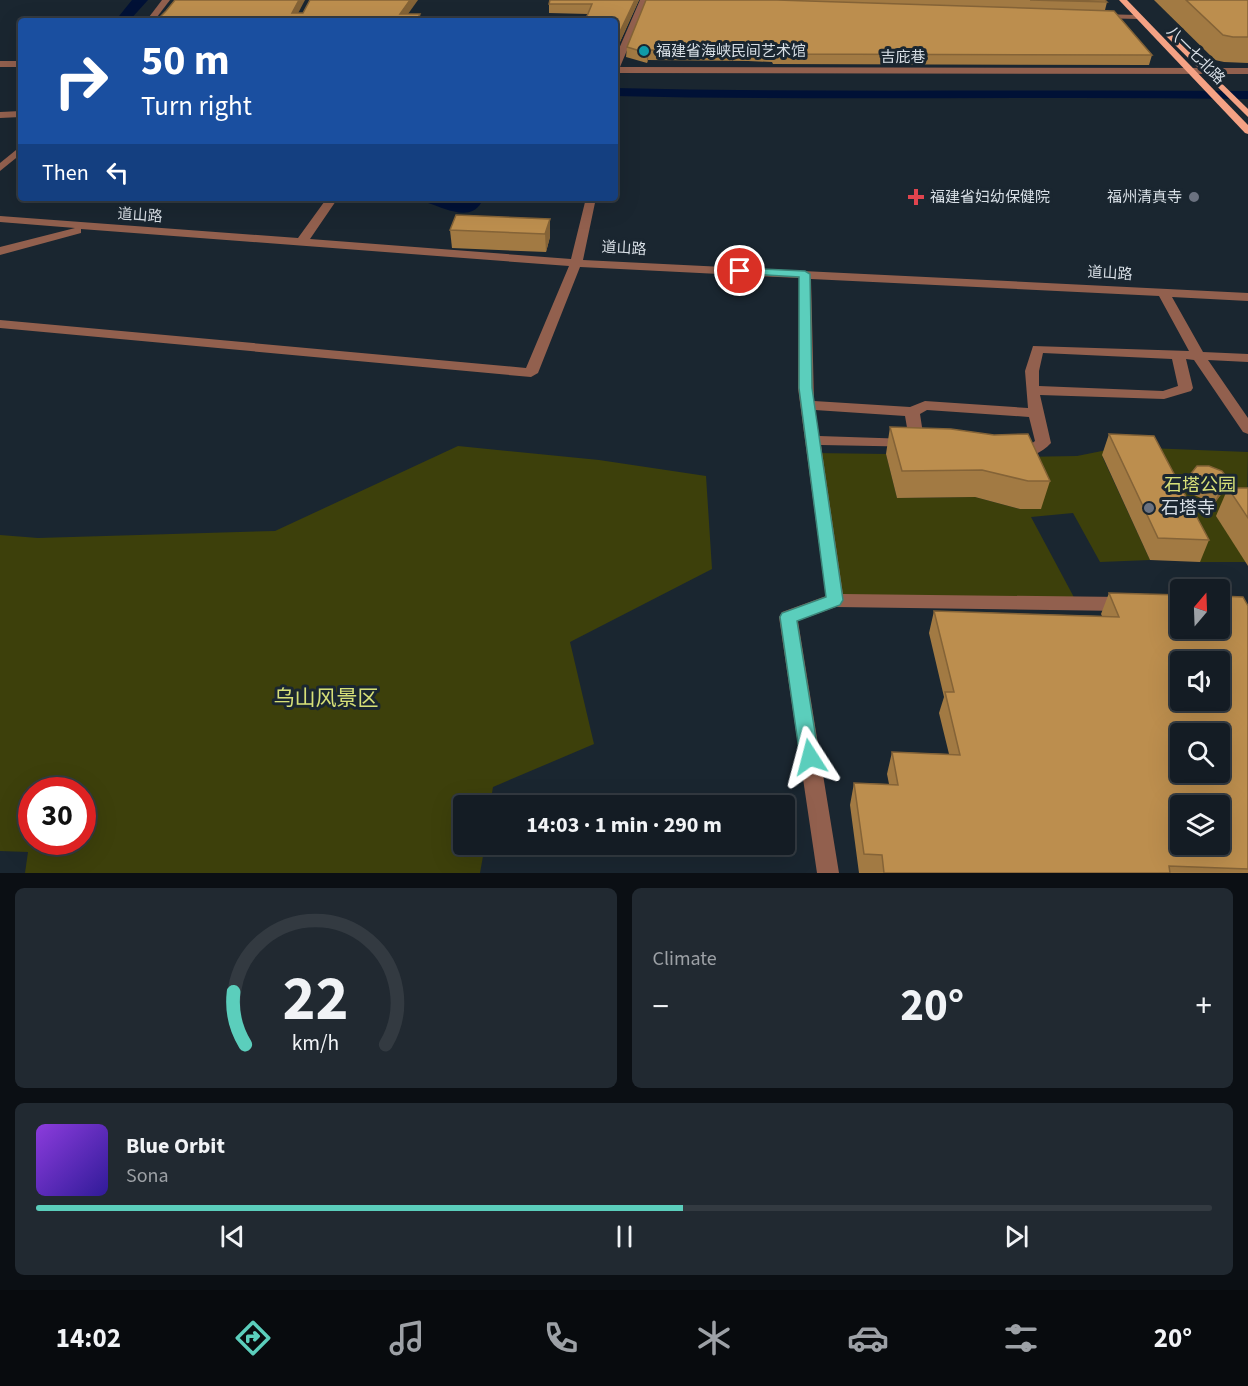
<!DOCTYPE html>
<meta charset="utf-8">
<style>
:root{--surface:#141c24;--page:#212931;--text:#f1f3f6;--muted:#9da1a6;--line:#333a41;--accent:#5bcebc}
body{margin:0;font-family:"Source Sans 3","Noto Sans SC",sans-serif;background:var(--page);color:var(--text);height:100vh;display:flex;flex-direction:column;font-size:22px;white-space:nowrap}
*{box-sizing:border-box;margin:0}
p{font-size:20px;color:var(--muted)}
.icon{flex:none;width:33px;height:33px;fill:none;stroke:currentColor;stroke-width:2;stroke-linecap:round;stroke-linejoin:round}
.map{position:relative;height:873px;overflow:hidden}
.sheet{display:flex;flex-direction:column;gap:15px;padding:15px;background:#0b0f14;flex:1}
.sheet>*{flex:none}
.guide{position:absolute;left:18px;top:18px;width:600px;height:183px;border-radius:6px;box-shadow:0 6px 24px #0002,0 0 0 2px var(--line);background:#1a4fa0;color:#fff;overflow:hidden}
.needle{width:39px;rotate:19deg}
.controls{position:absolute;left:1170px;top:579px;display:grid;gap:12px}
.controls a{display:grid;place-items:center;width:60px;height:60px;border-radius:6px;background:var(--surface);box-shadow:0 6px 24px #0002,0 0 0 2px var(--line);font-size:30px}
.speed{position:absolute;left:18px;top:777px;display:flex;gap:12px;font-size:30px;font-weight:700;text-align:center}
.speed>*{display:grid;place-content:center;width:78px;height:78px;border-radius:50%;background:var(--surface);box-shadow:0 6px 24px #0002,0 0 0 2px var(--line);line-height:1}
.speed .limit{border:9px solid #d22;background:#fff;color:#111}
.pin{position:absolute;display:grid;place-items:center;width:51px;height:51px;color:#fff;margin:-26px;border:3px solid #fff;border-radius:50%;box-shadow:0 2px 6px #0007}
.me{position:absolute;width:66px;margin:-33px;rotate:351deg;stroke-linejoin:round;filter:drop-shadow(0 0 4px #0008)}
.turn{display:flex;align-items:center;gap:21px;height:126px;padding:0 24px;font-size:27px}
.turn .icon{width:78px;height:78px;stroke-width:2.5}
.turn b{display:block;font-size:42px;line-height:51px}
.then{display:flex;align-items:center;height:57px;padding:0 24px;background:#0003;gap:12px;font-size:22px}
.big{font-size:45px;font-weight:700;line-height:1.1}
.sheet .tile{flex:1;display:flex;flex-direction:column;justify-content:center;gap:9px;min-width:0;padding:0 21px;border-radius:9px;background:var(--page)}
.sheet .dial{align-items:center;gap:0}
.dial svg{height:156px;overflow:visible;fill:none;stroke:var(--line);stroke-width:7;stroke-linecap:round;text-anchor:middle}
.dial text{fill:var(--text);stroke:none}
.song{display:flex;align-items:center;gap:18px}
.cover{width:72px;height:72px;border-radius:9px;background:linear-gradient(135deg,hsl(270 70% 55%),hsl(250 70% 35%))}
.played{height:6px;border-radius:3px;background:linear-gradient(90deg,var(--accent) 55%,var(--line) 55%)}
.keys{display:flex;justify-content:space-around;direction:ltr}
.heat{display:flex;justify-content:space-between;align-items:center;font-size:33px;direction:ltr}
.sheet .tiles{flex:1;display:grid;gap:15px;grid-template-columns:1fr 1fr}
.tile:last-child{grid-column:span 2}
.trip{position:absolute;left:453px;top:795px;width:342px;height:60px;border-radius:6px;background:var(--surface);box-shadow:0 6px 24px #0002,0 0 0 2px var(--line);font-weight:700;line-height:60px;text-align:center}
.dock{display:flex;height:96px;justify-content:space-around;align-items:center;background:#080b0e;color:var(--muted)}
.dock .icon{width:42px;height:42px}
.dock .current{color:var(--accent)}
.dock b{font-size:27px;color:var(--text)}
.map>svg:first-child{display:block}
.green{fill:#3d400b;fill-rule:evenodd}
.water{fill:#001136}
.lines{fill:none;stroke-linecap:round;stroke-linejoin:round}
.canal{fill:#001136;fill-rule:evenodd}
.minor{fill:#92604e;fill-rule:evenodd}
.major{fill:#f5a284;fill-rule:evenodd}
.wall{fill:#a27a43}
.shaded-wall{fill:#846337}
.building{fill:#bc8e4e;stroke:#846337;stroke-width:1.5;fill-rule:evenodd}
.route{fill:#5bcebc;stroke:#3b867a;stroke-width:1.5}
.culture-dot{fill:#0f9aa8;stroke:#1a2630;stroke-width:2}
.health-dot{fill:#e0444e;stroke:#1a2630;stroke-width:2}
.worship-dot{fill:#6b7280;stroke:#1a2630;stroke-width:2}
.labels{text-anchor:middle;stroke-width:6;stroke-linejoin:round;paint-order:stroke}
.far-poi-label{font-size:15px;fill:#d8dfe6;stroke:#1a2630;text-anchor:start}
.far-street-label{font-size:15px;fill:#d8dfe6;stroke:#1a2630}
.park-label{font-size:18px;fill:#d7e078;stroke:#1a2630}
.poi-label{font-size:18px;fill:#d8dfe6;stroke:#1a2630;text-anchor:start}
.near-park-label{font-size:21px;fill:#d7e078;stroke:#1a2630}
</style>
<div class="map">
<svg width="1248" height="873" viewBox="0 0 1248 873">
<rect width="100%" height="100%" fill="#1a2630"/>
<g class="green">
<path d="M 458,446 L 599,460 L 706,476 L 712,569 L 570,642 L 594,744 L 493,787 L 490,805 L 464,806 L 464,844 L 485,845 L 480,873 L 25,873 L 28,852 L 0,851 L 0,535 L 38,538 L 275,531 ZM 32,790 L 82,790 L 82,842 L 32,842 Z"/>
<path d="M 1122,447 L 1248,452 L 1246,562 L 1200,562 L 1102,456 L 1150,560 L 1100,562 L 1073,513 L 1031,517 L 1077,603 L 835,600 L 814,453 L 886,454 L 897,498 L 975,497 L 1020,509 L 1041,509 L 1019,457 L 1077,456 Z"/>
</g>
<g class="water">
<path d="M 132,0 L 148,0 L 129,21 L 115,21 Z"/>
<path d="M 430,198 L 465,198 L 466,201 L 481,203 C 470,222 444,208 428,203 Z"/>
</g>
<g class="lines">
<path class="canal" d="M 615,88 C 826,93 1037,89 1248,91 L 1248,99 C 1037,96 826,101 615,96 Z"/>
<g class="minor">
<path d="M 162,0 L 170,0 L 154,21 L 146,21 Z"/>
<path d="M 640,0 L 648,0 L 620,67 L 1248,68 L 1248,74 L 615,73 L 615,58 Z"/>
<path d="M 1099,14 L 1138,15 L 1142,17 L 1138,19 L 1096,18 L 1096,14 Z"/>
<rect x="0" y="61" width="21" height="6"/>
<path d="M 21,111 L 21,117 L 0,118 L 0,112 Z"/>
<path d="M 21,146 L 21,154 L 0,171 L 0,163 Z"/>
<path d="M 327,198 L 338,198 L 310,239 L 571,259 L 586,198 L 596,198 L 583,260 L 1248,293 L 1248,301 L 1172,297 L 1203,352 L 1248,354 L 1248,362 L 1208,360 L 1248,418 L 1248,434 L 1243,432 L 1194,360 L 1186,359 L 1193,388 L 1191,391 L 1164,399 L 1040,395 L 1051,443 C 1041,454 1030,457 1016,459 L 1008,454 L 1011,451 L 1026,448 L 1035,441 L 1029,417 L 927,410 L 920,414 L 924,440 L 929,444 L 926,447 L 821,445 L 843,594 L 1123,597 L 1129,599 L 1132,604 L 1129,609 L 1123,611 L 836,607 L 798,621 L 839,873 L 817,873 L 779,617 L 782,612 L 826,596 L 798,388 L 799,278 L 580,267 L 538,373 L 531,377 L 0,328 L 0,320 L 526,368 L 569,266 L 81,229 L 81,233 L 0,255 L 0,247 L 75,228 L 0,222 L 0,216 L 298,238 ZM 811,279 L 1159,296 L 1189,351 L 1033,346 L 1025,371 L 1028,408 L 925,401 L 910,407 L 814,401 ZM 1043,353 L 1172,359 L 1178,386 L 1163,391 L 1039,386 L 1039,371 ZM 815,410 L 905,416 L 909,439 L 819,436 Z"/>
</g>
<g class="major">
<path d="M 1119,0 L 1127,0 L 1248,125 L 1248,134 L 1245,133 Z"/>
<path d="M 1168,31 L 1248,109 L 1248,117 L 1165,35 L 1165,31 Z"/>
</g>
</g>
<g class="wall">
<path d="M 550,0 L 639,0 L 615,53 L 588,14 L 549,13 L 549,4 Z"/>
<path d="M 646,0 L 1105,0 L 1107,2 L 1105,10 L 1152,55 L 1149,65 L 773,64 L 772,62 L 748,61 L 648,60 L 647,63 L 626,57 L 627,47 Z"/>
<path d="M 1154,0 L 1248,0 L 1248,63 L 1224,62 L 1215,60 Z"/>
<path d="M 550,219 L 550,237 L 546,252 L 452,248 L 450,230 Z"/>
<path d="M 890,427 L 1050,481 L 1041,509 L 1020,509 L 975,497 L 897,498 L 886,454 Z"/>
<path d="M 1109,434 L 1209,540 L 1200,562 L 1150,560 L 1102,455 Z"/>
<path d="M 1189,476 L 1228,479 L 1222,493 L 1214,504 L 1183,490 Z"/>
<path d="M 1228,488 L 1248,488 L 1248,566 L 1216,516 Z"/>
<path d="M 1109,593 L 1248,606 L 1248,873 L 859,873 L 850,805 L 854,783 L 889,784 L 887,774 L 892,752 L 949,754 L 939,713 L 944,697 L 929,633 L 934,611 L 1102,616 L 1101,614 Z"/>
</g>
<g class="shaded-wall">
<path d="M 299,0 L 305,0 L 294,21 L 292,13 Z"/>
<path d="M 410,0 L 418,0 L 403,21 L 400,14 Z"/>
<path d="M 635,0 L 639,0 L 615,53 L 615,42 Z"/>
<path d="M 420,14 L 421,21 L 416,21 Z"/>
<path d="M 649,50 L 648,60 L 647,63 L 647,53 Z"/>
<path d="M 550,219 L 550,237 L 546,252 L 545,234 Z"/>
<path d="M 1228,479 L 1222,493 L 1214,504 L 1220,490 Z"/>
</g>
<g class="building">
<path d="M 175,0 L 299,0 L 292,13 L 303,13 L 310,0 L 410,0 L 400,14 L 420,14 L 416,21 L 156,21 L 166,11 Z"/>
<path d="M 550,0 L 635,0 L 615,42 L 615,21 L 585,21 L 592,4 L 549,4 Z"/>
<path d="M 646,0 L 777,0 L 1114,11 L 1152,55 L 773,54 L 773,52 L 749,51 L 649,50 L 647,53 L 627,47 Z"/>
<path d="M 1030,0 L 1105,0 L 1107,2 Z"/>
<path d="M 1186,0 L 1248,0 L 1248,37 L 1233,37 L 1223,35 Z"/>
<path d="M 456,215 L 550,219 L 545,234 L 450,230 Z"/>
<path d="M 890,427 L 951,429 L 994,435 L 1028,434 L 1050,481 L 1028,481 L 982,470 L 902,471 Z"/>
<path d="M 1109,434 L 1154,436 L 1209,540 L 1158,538 Z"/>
<path d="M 1197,466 L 1209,466 L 1222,471 L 1228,479 L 1220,490 L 1189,476 Z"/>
<path d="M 1228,488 L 1248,488 L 1248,518 Z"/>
<path d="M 1109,593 L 1180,595 L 1180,628 L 1220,628 L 1220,596 L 1243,597 L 1248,606 L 1248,869 L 1169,866 L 1170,873 L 884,873 L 882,855 L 864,854 L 854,783 L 898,785 L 892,752 L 960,755 L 945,692 L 954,692 L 934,611 L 1119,617 ZM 1180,662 L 1220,662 L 1220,700 L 1180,700 ZM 1180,734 L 1220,734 L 1220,772 L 1180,772 ZM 1180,806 L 1220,806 L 1220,844 L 1180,844 Z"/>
</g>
<path class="route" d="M 740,268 L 805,271 L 810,274 L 812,388 L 843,600 L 840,605 L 797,621 L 819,757 L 816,762 L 810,765 L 803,762 L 800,757 L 780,617 L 782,613 L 826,597 L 799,388 L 799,277 L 736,273 L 734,271 Z"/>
<circle class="culture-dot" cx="644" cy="51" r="6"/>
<path class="health-dot" d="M913 188h6v6h6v6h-6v6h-6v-6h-6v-6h6z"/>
<g class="worship-dot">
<circle cx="1194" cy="197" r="6"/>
<circle cx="1149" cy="508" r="6"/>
</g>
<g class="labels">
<g class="far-poi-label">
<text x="656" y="56">福建省海峡民间艺术馆</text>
<text x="930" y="202">福建省妇幼保健院</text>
<text x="1182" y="202" text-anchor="end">福州清真寺</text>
</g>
<g class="far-street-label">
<text transform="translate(1196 55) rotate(45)" y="5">八一七北路</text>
<text x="903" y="62">吉庇巷</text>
<text transform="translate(140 215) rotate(4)" y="5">道山路</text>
<text transform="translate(624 248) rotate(3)" y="5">道山路</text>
<text transform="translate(1110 273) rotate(3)" y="5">道山路</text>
</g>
<g class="park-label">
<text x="1200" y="491">石塔公园</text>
</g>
<g class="poi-label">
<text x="1161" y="514">石塔寺</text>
</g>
<g class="near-park-label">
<text x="326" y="705">乌山风景区</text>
</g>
</g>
</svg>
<div class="controls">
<a><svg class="needle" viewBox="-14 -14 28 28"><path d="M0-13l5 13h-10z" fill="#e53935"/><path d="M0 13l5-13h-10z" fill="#9da1a6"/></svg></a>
<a><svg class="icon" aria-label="sound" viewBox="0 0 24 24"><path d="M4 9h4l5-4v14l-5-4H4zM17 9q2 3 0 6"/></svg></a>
<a><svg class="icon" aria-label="search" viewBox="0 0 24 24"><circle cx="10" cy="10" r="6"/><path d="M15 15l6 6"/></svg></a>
<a><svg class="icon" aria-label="layers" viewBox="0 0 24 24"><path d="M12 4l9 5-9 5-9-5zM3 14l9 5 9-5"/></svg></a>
</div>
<div class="speed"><div class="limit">30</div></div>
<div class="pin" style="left:740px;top:271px;background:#d93025"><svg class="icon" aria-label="arrive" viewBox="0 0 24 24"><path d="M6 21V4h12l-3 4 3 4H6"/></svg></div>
<svg class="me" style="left:810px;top:757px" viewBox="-20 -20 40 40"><path d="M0-17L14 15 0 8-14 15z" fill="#5bcebc" stroke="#fff" stroke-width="4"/></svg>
<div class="trip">14:03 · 1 min · 290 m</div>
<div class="guide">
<div class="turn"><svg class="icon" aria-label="right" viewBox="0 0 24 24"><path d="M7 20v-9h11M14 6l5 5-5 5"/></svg><div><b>50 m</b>Turn right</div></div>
<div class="then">Then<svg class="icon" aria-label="left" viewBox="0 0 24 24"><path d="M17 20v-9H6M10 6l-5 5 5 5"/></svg></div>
</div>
</div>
<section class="sheet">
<div class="tiles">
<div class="tile dial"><svg viewBox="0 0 100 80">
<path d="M14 69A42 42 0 1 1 86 69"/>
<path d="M14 69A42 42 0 0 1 8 42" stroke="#5bcebc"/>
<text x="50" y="56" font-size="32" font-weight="700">22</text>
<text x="50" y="72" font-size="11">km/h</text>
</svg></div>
<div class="tile"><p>Climate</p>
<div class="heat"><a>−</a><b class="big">20°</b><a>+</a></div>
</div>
<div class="tile">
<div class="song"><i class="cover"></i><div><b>Blue Orbit</b><p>Sona</p></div></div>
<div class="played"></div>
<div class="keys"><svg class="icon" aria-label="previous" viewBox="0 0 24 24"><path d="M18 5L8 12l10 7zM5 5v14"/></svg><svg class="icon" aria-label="pause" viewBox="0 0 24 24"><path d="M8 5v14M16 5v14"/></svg><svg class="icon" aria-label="next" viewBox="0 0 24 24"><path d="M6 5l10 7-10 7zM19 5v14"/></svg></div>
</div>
</div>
</section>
<nav class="dock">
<b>14:02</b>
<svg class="icon current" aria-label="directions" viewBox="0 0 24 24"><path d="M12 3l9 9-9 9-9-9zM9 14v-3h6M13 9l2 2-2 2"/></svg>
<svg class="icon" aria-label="music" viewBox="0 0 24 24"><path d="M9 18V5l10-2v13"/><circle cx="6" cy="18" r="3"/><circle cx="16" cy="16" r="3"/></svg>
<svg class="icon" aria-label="phone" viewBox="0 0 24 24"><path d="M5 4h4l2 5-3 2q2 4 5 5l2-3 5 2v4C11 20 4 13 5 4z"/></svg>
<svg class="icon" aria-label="climate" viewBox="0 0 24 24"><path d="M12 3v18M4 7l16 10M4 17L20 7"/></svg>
<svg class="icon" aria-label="car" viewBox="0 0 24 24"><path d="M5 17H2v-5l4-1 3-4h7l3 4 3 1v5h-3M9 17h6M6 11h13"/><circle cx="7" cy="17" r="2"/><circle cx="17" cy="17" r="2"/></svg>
<svg class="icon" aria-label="filters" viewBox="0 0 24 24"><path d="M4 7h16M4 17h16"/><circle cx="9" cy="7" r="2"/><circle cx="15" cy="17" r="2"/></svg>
<b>20°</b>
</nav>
